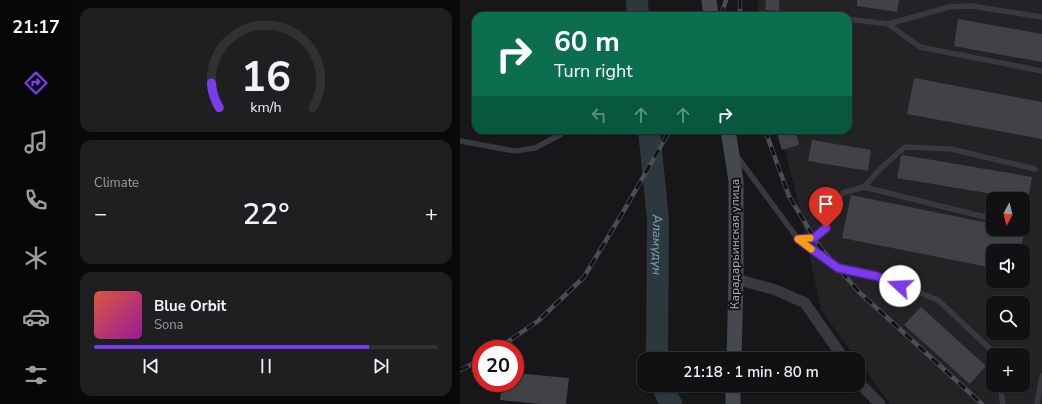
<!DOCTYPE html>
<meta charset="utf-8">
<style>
:root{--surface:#111113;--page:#1e1f21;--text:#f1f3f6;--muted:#9c9da0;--line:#303133;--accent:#7c3aed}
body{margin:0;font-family:"Nunito Sans",sans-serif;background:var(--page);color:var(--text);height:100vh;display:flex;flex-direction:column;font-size:15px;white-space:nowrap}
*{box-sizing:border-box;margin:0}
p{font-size:13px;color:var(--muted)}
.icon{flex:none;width:22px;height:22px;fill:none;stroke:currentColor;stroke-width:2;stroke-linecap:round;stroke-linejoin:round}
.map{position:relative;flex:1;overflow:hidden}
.side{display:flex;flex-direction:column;gap:8px;padding:8px;background:#09090a;width:388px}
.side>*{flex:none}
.guide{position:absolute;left:12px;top:12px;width:380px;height:122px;border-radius:12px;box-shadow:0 1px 3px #0004,0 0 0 1px var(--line);background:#0b6e4f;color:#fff;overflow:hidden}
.needle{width:26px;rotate:187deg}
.fabs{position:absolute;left:526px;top:192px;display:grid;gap:8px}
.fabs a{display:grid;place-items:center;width:44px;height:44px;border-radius:8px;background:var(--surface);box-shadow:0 1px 3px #0004,0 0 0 1px var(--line);font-size:20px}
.speed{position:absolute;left:12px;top:340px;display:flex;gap:8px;font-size:20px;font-weight:700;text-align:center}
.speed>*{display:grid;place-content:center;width:52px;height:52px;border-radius:50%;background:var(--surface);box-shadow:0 1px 3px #0004,0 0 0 1px var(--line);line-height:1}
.speed .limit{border:6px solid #d22;background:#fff;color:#111}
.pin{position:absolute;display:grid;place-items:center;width:34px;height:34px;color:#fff;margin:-41px -17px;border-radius:50% 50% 50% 0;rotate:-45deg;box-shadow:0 0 4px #0007}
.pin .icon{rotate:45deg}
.me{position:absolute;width:44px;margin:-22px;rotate:290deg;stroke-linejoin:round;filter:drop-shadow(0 0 3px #0008)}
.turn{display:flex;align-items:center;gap:14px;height:84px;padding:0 16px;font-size:18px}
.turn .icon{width:52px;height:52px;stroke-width:2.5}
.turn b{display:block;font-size:28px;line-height:34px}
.lanes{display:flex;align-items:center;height:38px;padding:0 16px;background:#0003;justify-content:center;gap:20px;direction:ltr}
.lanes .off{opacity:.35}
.big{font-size:30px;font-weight:600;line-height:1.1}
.side .tile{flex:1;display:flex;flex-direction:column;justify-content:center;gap:6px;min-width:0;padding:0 14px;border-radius:12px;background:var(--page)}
.side .dial{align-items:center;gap:0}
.dial svg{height:104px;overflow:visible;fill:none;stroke:var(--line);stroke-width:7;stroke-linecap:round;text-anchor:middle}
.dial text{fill:var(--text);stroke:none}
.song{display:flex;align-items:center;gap:12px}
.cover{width:48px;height:48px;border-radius:6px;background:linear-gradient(135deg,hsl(10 70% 55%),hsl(300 70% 35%))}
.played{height:4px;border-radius:2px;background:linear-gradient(90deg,var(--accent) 80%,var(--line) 80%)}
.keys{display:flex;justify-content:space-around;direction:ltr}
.heat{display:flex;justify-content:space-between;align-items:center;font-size:22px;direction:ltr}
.trip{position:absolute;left:177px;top:352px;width:228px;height:40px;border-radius:12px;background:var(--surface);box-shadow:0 1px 3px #0004,0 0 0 1px var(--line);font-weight:600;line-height:40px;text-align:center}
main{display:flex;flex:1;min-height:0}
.tab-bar{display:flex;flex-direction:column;width:72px;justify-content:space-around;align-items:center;background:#070708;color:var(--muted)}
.tab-bar .icon{width:28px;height:28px}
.tab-bar .active{color:var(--accent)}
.tab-bar b{font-size:18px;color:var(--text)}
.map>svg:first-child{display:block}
.built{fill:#232326;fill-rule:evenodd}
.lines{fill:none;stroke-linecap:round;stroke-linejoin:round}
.river{stroke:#2c373e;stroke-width:22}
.building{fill:#414246}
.lane{stroke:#37393e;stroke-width:5.5}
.street{stroke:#37393e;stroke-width:11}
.secondary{stroke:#45484e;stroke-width:15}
.rail-casing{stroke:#4a4d53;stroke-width:4.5}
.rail{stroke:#121214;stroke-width:3;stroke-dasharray:9;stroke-linecap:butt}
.route-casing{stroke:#51269a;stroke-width:10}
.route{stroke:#7c3aed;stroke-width:7}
.slow{stroke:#f59e0b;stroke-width:7}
.labels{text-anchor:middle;stroke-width:4;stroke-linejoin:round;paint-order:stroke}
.street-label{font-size:12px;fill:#a8afba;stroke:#121214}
.water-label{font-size:13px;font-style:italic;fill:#7da1b7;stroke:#121214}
</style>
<main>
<nav class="tab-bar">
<b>21:17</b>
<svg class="icon active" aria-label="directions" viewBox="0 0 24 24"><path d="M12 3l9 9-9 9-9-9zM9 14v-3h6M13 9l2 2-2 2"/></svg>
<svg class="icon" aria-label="music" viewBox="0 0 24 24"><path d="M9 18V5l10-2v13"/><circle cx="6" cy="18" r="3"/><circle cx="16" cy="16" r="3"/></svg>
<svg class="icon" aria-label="phone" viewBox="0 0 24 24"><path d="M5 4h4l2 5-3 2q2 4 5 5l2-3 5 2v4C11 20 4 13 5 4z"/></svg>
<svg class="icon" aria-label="climate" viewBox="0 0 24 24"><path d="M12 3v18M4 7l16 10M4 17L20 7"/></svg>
<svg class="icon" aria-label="car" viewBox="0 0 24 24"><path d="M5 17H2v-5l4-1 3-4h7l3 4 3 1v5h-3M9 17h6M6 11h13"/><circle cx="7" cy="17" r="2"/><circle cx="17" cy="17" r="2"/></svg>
<svg class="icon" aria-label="filters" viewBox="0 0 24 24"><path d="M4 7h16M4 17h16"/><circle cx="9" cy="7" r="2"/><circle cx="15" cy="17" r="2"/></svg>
</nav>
<section class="side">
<div class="tile dial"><svg viewBox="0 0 100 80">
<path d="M14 69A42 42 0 1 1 86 69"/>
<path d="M14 69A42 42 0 0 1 8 50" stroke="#7c3aed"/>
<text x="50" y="56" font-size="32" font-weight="700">16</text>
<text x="50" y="72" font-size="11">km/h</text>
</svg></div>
<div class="tile"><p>Climate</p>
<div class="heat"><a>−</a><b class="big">22°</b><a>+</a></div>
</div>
<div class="tile">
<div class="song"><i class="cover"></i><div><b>Blue Orbit</b><p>Sona</p></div></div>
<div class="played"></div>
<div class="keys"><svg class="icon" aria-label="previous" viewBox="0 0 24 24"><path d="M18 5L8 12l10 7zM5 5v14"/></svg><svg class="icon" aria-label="pause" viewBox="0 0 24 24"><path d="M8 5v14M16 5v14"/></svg><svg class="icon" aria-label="next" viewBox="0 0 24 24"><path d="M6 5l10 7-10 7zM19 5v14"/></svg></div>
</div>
</section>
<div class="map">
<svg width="582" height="404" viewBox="0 0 582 404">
<rect width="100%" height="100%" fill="#171719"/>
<path class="built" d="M 298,0 L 582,0 L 582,404 L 430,404 L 361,310 L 340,211 L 320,130 L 388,130 L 388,16 L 297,16 ZM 533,199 L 563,199 L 563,229 L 533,229 ZM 533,251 L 563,251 L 563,281 L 533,281 ZM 533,303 L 563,303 L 563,333 L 533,333 ZM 533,355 L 563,355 L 563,385 L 533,385 Z"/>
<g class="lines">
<g class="river">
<path d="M 177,0 L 178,16"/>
<path id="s1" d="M 189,130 L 198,220 L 197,359"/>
<path d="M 202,385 L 211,404"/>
</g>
</g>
<g class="building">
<path d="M 306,0 L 319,0 L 319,11 L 305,10 Z"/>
<path d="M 397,0 L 439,0 L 437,12 L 397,6 Z"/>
<path d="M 498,19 L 582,34 L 582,62 L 494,46 Z"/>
<path d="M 454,78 L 582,102 L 582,139 L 447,114 Z"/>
<path d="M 316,130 L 335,130 L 339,145 L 322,150 Z"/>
<path d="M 352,140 L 411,150 L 408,171 L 348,161 Z"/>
<path d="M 443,155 L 572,177 L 568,201 L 563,199 L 437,178 L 441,156 Z"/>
<path d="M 391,195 L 533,224 L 533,229 L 558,229 L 565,230 L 560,251 L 533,251 L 533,268 L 382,238 Z"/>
<path d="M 461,307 L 526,366 L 510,384 L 444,325 Z"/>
<path d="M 55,373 L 109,378 L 106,404 L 80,404 L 40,400 L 42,383 L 55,383 Z"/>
</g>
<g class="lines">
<g class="lane">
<path d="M 388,19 L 428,24 L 460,47 L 582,71"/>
<path d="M 428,24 L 489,7 L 512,6 L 582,17"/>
<path d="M 0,141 L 55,151 L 75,148 L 100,135"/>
<path d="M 276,155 L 338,239 L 378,268 L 416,276 L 478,300 L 530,349 L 533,358"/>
<path d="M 404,187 L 533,219"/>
<path d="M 338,239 L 354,238 L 366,228 L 372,206 L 383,193 L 404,187 L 421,168 L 445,147 L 491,149 L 575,169"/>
<path d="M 540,385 L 543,404"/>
<path d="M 577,404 L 582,376"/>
</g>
<g class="street">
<path d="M 276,279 L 316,290 L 345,303 L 384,359"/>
<path d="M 398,380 L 403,387 L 420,404"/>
</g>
<g class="secondary">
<path d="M 249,0 L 251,16"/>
<path d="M 268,130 L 276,181 L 276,279 L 274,359"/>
<path d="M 273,404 L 273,385"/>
</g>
<defs>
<g id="rail">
<path d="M 280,0 L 280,16"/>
<path d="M 261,16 L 266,0"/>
<path d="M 305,130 L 329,196 L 359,246 L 399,292 L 522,404"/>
<path d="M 37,349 L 78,321 L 124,277 L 166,207 L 210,130"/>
<path d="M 0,370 L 21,360"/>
</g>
</defs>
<use href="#rail" class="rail-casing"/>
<use href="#rail" class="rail"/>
</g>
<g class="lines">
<defs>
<path id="route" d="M 366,228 L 354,238 L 338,239 L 378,268 L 416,276 L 440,286"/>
</defs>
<use href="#route" class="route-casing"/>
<use href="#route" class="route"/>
<path class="slow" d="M 350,238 L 338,239 L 351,249"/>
</g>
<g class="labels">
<g class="street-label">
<text transform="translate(275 244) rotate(-90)" y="4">Карадарьинская улица</text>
</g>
<g class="water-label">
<text dy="5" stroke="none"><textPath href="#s1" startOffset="115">Аламүдүн</textPath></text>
</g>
</g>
</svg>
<div class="fabs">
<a><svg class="needle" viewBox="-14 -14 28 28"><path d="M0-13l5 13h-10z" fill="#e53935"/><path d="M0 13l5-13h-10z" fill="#9c9da0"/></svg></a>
<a><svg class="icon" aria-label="sound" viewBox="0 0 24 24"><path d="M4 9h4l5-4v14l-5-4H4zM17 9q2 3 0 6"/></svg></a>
<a><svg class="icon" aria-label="search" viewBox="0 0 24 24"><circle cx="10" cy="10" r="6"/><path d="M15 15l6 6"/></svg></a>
<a>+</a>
</div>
<div class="speed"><div class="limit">20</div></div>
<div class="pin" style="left:366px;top:228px;background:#d93025"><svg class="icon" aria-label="arrive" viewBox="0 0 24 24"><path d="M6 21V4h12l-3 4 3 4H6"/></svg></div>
<svg class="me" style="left:440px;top:286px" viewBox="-20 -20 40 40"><circle r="19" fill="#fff"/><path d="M0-13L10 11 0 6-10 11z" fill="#7c3aed"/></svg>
<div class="trip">21:18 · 1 min · 80 m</div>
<div class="guide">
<div class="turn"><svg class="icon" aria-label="right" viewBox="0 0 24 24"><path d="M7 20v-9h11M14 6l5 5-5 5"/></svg><div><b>60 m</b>Turn right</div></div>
<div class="lanes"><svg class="icon off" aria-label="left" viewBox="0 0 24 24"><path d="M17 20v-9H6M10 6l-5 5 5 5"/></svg><svg class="icon off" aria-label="ahead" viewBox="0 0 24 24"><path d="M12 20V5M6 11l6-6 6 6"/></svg><svg class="icon off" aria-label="ahead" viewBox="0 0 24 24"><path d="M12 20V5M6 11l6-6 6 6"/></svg><svg class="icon" aria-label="right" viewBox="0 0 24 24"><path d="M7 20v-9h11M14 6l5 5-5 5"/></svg></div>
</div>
</div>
</main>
